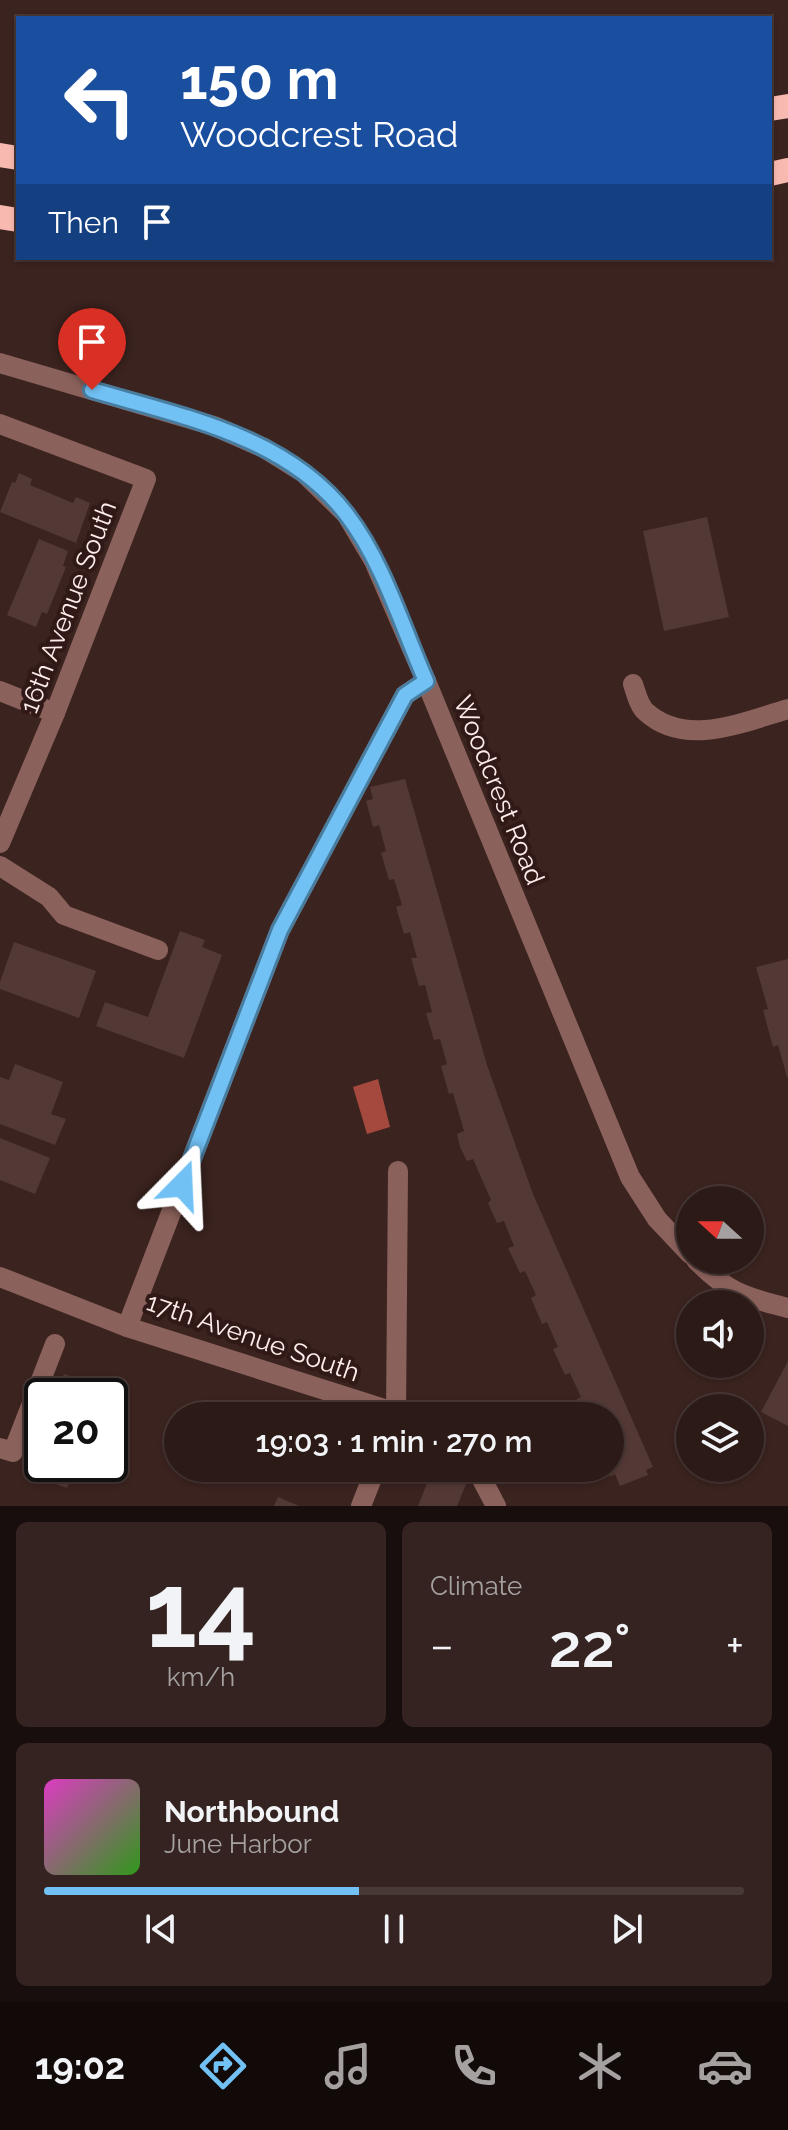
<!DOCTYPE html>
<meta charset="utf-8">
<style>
:root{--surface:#2c1a17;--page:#342320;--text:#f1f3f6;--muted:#a6a1a1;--line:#483836;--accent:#71c1f5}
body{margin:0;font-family:Raleway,sans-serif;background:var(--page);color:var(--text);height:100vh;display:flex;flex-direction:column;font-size:30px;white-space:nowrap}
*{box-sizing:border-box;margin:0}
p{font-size:26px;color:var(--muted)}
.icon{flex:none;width:44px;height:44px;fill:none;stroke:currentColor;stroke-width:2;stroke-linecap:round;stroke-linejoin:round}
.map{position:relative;height:1506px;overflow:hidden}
.drawer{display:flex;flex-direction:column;gap:16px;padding:16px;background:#180e0d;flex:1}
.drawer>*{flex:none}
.guide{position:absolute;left:16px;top:16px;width:756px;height:244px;border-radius:0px;box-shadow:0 2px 6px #0004,0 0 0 2px var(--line);background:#1a4fa0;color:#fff;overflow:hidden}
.needle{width:52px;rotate:291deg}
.fabs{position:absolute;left:676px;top:1186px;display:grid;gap:16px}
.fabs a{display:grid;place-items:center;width:88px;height:88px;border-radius:50%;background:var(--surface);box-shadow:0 2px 6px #0004,0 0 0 2px var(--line);font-size:40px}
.speed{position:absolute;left:24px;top:1378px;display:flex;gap:16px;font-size:40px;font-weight:700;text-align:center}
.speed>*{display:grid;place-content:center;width:104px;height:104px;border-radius:50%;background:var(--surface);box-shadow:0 2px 6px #0004,0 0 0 2px var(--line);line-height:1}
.speed .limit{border:4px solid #111;border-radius:12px;background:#fff;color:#111}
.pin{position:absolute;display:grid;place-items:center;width:68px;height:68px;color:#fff;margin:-82px -34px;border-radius:50% 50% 50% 0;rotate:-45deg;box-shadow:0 0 8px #0007}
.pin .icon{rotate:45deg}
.me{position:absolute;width:88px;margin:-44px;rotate:21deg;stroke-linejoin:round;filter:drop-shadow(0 0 6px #0008)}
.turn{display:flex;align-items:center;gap:28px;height:168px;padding:0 32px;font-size:36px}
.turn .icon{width:104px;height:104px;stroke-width:2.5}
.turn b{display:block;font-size:56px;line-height:68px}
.then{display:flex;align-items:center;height:76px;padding:0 32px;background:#0003;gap:16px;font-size:30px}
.big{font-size:60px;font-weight:600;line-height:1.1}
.drawer .widget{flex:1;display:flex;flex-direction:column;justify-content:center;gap:12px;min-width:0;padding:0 28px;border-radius:12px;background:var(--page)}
.drawer .dial{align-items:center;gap:0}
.dial b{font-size:104px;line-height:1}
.song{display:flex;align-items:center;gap:24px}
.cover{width:96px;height:96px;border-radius:12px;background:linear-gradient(135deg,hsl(310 70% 55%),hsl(110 70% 35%))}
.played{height:8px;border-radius:4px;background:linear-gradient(90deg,var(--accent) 45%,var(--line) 45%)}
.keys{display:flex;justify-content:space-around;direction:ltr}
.heat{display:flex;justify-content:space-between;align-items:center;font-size:44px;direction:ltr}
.drawer .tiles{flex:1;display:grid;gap:16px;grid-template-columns:1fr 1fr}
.widget:last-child{grid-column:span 2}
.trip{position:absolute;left:164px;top:1402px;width:460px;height:80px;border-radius:40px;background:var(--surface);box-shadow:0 2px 6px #0004,0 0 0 2px var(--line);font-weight:600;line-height:80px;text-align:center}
.menu{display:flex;height:128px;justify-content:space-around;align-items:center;background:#120a09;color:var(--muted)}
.menu .icon{width:56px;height:56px}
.menu .selected{color:var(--accent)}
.menu b{font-size:36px;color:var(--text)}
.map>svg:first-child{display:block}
.water{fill:#a5493f}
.building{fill:#533935}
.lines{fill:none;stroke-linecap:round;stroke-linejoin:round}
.minor{stroke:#8b615b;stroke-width:20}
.highway{stroke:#f8b9b0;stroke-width:24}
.route-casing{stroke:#497d9f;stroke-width:20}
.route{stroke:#71c1f5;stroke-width:14}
.labels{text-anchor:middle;stroke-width:8;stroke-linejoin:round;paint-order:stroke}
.street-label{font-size:26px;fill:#feedea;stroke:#301916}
</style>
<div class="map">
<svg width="788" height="1506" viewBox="0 0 788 1506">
<rect width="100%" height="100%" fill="#3b231f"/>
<path class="water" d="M 378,1079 L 390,1127 L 367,1134 L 353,1087 Z"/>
<g class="building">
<path d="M 19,473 L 32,479 L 30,485 L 73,503 L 76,497 L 90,503 L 76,543 L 0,512 L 12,482 L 15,483 Z"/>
<path d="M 707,517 L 729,617 L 664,631 L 643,531 Z"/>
<path d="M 39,539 L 68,551 L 63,566 L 66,567 L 47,614 L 42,612 L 36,627 L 7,615 Z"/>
<path d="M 405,779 L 487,1065 L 533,1194 L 653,1467 L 646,1470 L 648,1475 L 620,1486 L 615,1474 L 610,1477 L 606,1468 L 610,1468 L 610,1416 L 583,1416 L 576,1400 L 581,1397 L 570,1373 L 565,1375 L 553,1349 L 558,1347 L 547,1322 L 542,1324 L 531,1298 L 536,1295 L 525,1271 L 520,1273 L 508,1248 L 514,1246 L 504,1221 L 497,1223 L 488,1203 L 491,1200 L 473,1159 L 467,1161 L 460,1147 L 457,1134 L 464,1131 L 453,1093 L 449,1094 L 441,1066 L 447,1064 L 440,1039 L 434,1040 L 426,1013 L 432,1012 L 425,985 L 419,986 L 411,958 L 417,958 L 410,932 L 404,934 L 396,907 L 402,905 L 394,879 L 389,880 L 381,853 L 386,851 L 379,825 L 373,827 L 366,801 L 373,799 L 370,787 Z"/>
<path d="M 180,931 L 205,940 L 202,947 L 222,955 L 184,1058 L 96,1026 L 105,1002 L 148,1017 Z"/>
<path d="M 14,942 L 96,971 L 79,1018 L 0,989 L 0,982 Z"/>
<path d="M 788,959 L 788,1077 L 787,1077 L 778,1045 L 773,1047 L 763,1010 L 768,1009 L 756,967 Z"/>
<path d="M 15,1064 L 63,1082 L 51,1114 L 66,1119 L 55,1145 L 0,1124 L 0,1077 L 9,1080 Z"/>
<path d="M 0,1138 L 50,1158 L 35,1194 L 0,1180 Z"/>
<path d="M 788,1361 L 788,1426 L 761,1412 Z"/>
<path d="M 64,1374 L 104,1388 L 101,1396 L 56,1396 Z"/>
<path d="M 42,1436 L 42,1464 L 76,1464 L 67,1488 L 28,1474 Z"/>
<path d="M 433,1468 L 467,1482 L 457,1506 L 418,1506 Z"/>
<path d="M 278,1497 L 299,1506 L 274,1506 Z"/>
</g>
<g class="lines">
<g class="minor">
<path d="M 0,363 L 214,426 L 264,448 L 304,473 L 346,514 L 374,561 L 426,681 L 630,1177 L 657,1219 L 690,1254"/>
<path d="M 0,424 L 146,479 L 55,713 L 0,843"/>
<path d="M 633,684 C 636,693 639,706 646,712 C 686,748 743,722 788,709"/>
<path d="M 0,691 L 55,713"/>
<path d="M 0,866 L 49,897 L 64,915 L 158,950"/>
<path d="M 696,1260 C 728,1293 745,1297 788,1308"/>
<path d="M 0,1277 L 127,1327 L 397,1413"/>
<path d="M 127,1327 L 280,930 L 405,695 L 426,681"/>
<path d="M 396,1416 L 398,1171"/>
<path d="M 0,1448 L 13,1452 L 55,1344"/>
<path d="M 476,1468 L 496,1506"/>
<path d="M 361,1506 L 376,1468"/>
</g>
<g class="highway">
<path d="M 770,109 L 788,106"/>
<path d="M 0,155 L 18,158"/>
<path d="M 770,174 L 788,170"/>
<path d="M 0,217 L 18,220"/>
</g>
</g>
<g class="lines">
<defs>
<path id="route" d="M 92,390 C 180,416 287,436 347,515 C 383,562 402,626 426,681 L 405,695 L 280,930 L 182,1185"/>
</defs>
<use href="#route" class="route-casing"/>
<use href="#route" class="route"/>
</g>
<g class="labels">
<g class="street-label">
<text transform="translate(68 607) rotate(-69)" y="9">16th Avenue South</text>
<text transform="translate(499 790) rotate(68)" y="9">Woodcrest Road</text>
<text transform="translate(253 1337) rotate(19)" y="9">17th Avenue South</text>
</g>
</g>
</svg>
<div class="fabs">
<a><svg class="needle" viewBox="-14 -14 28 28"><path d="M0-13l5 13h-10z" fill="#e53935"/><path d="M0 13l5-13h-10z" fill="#a6a1a1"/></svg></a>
<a><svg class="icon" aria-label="sound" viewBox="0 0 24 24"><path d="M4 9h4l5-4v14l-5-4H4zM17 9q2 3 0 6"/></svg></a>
<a><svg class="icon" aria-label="layers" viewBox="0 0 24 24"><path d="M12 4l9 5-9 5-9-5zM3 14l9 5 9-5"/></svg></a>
</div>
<div class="speed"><div class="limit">20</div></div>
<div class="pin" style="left:92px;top:390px;background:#d93025"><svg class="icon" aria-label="arrive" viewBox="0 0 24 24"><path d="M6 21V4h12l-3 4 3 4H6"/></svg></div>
<svg class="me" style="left:182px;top:1185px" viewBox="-20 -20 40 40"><path d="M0-17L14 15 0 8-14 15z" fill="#71c1f5" stroke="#fff" stroke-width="4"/></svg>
<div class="trip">19:03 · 1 min · 270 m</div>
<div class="guide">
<div class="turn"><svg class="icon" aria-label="left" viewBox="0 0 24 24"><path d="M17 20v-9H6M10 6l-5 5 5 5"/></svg><div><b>150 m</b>Woodcrest Road</div></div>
<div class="then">Then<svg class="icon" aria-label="arrive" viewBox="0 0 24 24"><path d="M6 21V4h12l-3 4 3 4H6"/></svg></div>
</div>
</div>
<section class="drawer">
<div class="tiles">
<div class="widget dial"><b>14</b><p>km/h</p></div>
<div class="widget"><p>Climate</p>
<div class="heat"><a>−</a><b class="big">22°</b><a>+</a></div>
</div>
<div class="widget">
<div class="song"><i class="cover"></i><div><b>Northbound</b><p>June Harbor</p></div></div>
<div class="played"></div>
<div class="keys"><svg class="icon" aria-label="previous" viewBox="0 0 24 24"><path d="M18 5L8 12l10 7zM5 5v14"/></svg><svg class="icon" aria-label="pause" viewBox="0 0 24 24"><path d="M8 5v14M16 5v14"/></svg><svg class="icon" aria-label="next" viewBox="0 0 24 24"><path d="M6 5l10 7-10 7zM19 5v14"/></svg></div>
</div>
</div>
</section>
<nav class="menu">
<b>19:02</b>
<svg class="icon selected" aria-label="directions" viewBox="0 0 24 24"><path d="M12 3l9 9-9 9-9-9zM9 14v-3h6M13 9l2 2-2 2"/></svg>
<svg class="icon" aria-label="music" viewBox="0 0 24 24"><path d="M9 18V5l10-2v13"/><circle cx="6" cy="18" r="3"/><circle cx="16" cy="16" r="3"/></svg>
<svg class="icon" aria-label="phone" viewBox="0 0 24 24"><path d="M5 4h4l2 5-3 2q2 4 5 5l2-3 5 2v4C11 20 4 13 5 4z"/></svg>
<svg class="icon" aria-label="climate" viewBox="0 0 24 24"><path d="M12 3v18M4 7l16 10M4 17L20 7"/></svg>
<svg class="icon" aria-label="car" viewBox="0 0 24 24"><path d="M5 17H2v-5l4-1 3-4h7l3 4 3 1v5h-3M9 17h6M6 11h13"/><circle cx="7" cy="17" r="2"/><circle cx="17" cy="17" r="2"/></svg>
</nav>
